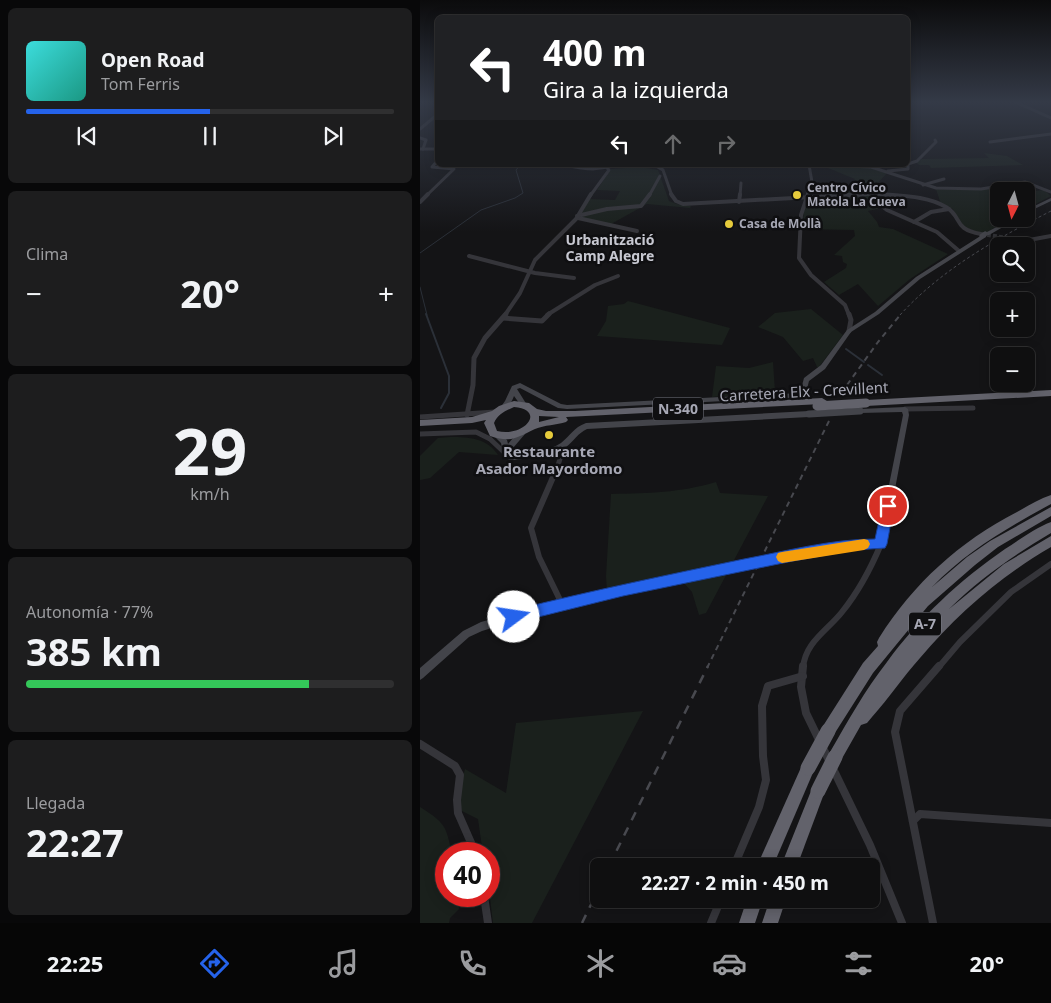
<!DOCTYPE html>
<html lang="es">
<meta charset="utf-8">
<style>
:root{--surface:#0f0f10;--page:#1d1d1e;--text:#f1f3f6;--muted:#9b9c9f;--line:#2f2f30;--accent:#2563eb}
body{margin:0;font-family:"Noto Sans",sans-serif;background:var(--page);color:var(--text);height:100vh;display:flex;flex-direction:column;font-size:19px;white-space:nowrap}
*{box-sizing:border-box;margin:0}
p{font-size:16px;color:var(--muted)}
.icon{flex:none;width:28px;height:28px;fill:none;stroke:currentColor;stroke-width:2;stroke-linecap:round;stroke-linejoin:round}
.map{position:relative;flex:1;overflow:hidden}
.side{display:flex;flex-direction:column;gap:8px;padding:8px;background:#080809;width:420px}
.side>*{flex:none}
.guide{position:absolute;left:15px;top:15px;width:475px;height:152px;border-radius:8px;box-shadow:0 2px 12px #0003,0 0 0 1px var(--line);background:#202124;color:#fff;overflow:hidden}
.needle{width:32px;rotate:186deg}
.fabs{position:absolute;left:570px;top:182px;display:grid;gap:10px}
.fabs a{display:grid;place-items:center;width:45px;height:45px;border-radius:8px;background:var(--surface);box-shadow:0 2px 12px #0003,0 0 0 1px var(--line);font-size:25px}
.speed{position:absolute;left:15px;top:842px;display:flex;gap:10px;font-size:25px;font-weight:700;text-align:center}
.speed>*{display:grid;place-content:center;width:65px;height:65px;border-radius:50%;background:var(--surface);box-shadow:0 2px 12px #0003,0 0 0 1px var(--line);line-height:1}
.speed .limit{border:8px solid #d22;background:#fff;color:#111}
.pin{position:absolute;display:grid;place-items:center;width:42px;height:42px;color:#fff;margin:-21px;border:2px solid #fff;border-radius:50%;box-shadow:0 1px 5px #0007}
.me{position:absolute;width:55px;margin:-28px;rotate:76deg;stroke-linejoin:round;filter:drop-shadow(0 0 4px #0008)}
.turn{display:flex;align-items:center;gap:18px;height:105px;padding:0 25px;font-size:22px}
.turn .icon{width:65px;height:65px;stroke-width:2.5}
.turn b{display:block;font-size:35px;line-height:42px}
.lanes{display:flex;align-items:center;height:48px;padding:0 25px;background:#0003;justify-content:center;gap:25px;direction:ltr}
.lanes .off{opacity:.35}
.big{font-size:38px;font-weight:700;line-height:1.1}
.side .card{flex:1;display:flex;flex-direction:column;justify-content:center;gap:8px;min-width:0;padding:0 18px;border-radius:8px;background:var(--page)}
.side .dial{align-items:center;gap:0}
.dial b{font-size:65px;line-height:1}
.song{display:flex;align-items:center;gap:15px}
.cover{width:60px;height:60px;border-radius:8px;background:linear-gradient(135deg,hsl(180 70% 55%),hsl(170 70% 35%))}
.played{height:5px;border-radius:2px;background:linear-gradient(90deg,var(--accent) 50%,var(--line) 50%)}
.keys{display:flex;justify-content:space-around;direction:ltr}
.heat{display:flex;justify-content:space-between;align-items:center;font-size:28px;direction:ltr}
.charge{height:8px;border-radius:4px;background:linear-gradient(90deg,#34c759 77%,var(--line) 0)}
.trip{position:absolute;left:170px;top:858px;width:290px;height:50px;border-radius:8px;background:var(--surface);box-shadow:0 2px 12px #0003,0 0 0 1px var(--line);font-weight:700;line-height:50px;text-align:center}
.menu{display:flex;height:80px;justify-content:space-around;align-items:center;background:#060606;color:var(--muted)}
.menu .icon{width:35px;height:35px}
.menu .on{color:var(--accent)}
.menu b{font-size:22px;color:var(--text)}
main{display:flex;flex:1;min-height:0}
.map>svg:first-child{display:block}
.green{fill:#1a201c}
.lines{fill:none;stroke-linecap:round;stroke-linejoin:round}
.stream-far1{stroke:#2b3038;stroke-width:1}
.stream{stroke:#2b3038;stroke-width:2}
.street-tunnel{stroke:#313236;stroke-width:4;stroke-dasharray:4 2;stroke-linecap:butt}
.street-far4{stroke:#35353a;stroke-width:3}
.street-far3{stroke:#35353a;stroke-width:4}
.street-far2{stroke:#35353a;stroke-width:5}
.street-far1{stroke:#35353a;stroke-width:6}
.street{stroke:#35353a;stroke-width:8}
.secondary{fill:#43444a;fill-rule:evenodd}
.highway{fill:#62626b;fill-rule:evenodd}
.rail-far2{stroke:#48494f;stroke-width:1;stroke-dasharray:3 2.5;stroke-linecap:butt}
.rail-far1{stroke:#48494f;stroke-width:2;stroke-dasharray:5.5 4.5;stroke-linecap:butt}
.rail{stroke:#48494f;stroke-width:2.5;stroke-dasharray:9 8;stroke-linecap:butt}
.secondary-bridge-far2{stroke:#43444a;stroke-width:5}
.secondary-bridge-far1{stroke:#43444a;stroke-width:7}
.secondary-bridge{stroke:#43444a;stroke-width:9}
.highway-bridge-far1{stroke:#62626b;stroke-width:9}
.highway-bridge{stroke:#62626b;stroke-width:15}
.route{fill:#2563eb;stroke:#184099}
.slow{fill:#f59e0b}
.poi-dot{fill:#e6cb3c;stroke:#0f0f11;stroke-width:2}
.labels{text-anchor:middle;stroke-width:5;stroke-linejoin:round;paint-order:stroke}
.far-poi-label{font-size:12px;font-weight:bold;fill:#a7a8b5;stroke:#0f0f11;text-anchor:start}
.far-neighbourhood-label{font-size:14px;font-weight:bold;fill:#c7c8d1;stroke:#0f0f11}
.shield{fill:#0f0f11;stroke:#797a84;stroke-width:1}
.shield-label{font-size:14px;font-weight:bold;fill:#a7a8b5}
.street-label{font-size:15px;fill:#a7a8b5;stroke:#0f0f11}
.poi-label{font-size:15px;font-weight:bold;fill:#a7a8b5;stroke:#0f0f11}
</style>
<main>
<section class="side">
<div class="card">
<div class="song"><i class="cover"></i><div><b>Open Road</b><p>Tom Ferris</p></div></div>
<div class="played"></div>
<div class="keys"><svg class="icon" aria-label="previous" viewBox="0 0 24 24"><path d="M18 5L8 12l10 7zM5 5v14"/></svg><svg class="icon" aria-label="pause" viewBox="0 0 24 24"><path d="M8 5v14M16 5v14"/></svg><svg class="icon" aria-label="next" viewBox="0 0 24 24"><path d="M6 5l10 7-10 7zM19 5v14"/></svg></div>
</div>
<div class="card"><p>Clima</p>
<div class="heat"><a>−</a><b class="big">20°</b><a>+</a></div>
</div>
<div class="card dial"><b>29</b><p>km/h</p></div>
<div class="card"><p>Autonomía · 77%</p><b class="big">385 km</b><div class="charge"></div></div>
<div class="card"><p>Llegada</p><b class="big">22:27</b></div>
</section>
<div class="map">
<svg width="631" height="923" viewBox="0 0 631 923">
<rect width="100%" height="100%" fill="#141416"/>
<g class="green">
<path d="M 564,153 L 587,156 L 603,165 L 511,168 L 509,165 L 499,165 L 496,162 L 502,159 L 569,158 Z"/>
<path d="M 403,166 L 450,168 L 467,173 L 455,186 L 455,192 L 461,208 L 448,211 L 457,222 L 459,227 L 473,229 L 528,254 L 490,279 L 458,306 L 438,284 L 419,295 L 404,282 L 426,268 L 427,264 L 423,262 L 422,256 L 414,255 L 435,236 L 434,230 L 382,229 L 384,211 L 391,196 L 424,193 L 435,179 Z"/>
<path d="M 221,167 L 238,170 L 249,201 L 257,204 L 271,206 L 270,208 L 227,204 L 191,224 L 158,219 L 169,199 L 195,200 L 200,191 L 177,190 L 191,169 Z"/>
<path d="M 591,184 L 598,191 L 579,191 L 579,219 L 590,219 L 564,234 L 546,228 L 539,223 L 533,209 L 521,204 L 516,189 L 550,190 Z"/>
<path d="M 624,190 L 631,196 L 606,209 L 606,192 Z"/>
<path d="M 208,301 L 310,328 L 302,345 L 177,336 L 186,321 L 188,306 L 204,304 Z"/>
<path d="M 391,309 L 423,335 L 399,367 L 397,367 L 393,358 L 383,361 L 363,337 L 338,327 L 355,313 Z"/>
<path d="M 353,362 L 355,392 L 292,397 L 296,366 L 329,368 Z"/>
<path d="M 30,437 C 49,437 67,438 78,455 L 39,452 L 10,478 L 0,480 L 0,456 L 18,438 Z"/>
<path d="M 296,482 L 300,493 L 348,496 L 286,613 L 279,615 L 272,592 L 262,581 L 187,591 L 186,576 L 191,494 C 230,493 258,493 296,482 Z"/>
<path d="M 223,711 L 112,923 L 73,923 L 69,890 L 69,854 L 63,854 L 58,819 L 42,811 L 37,800 L 45,769 L 86,793 L 96,723 Z"/>
<path d="M 0,807 C 25,823 26,825 32,854 L 26,854 L 26,896 L 38,896 L 39,909 L 30,918 L 29,923 L 0,923 Z"/>
</g>
<g class="lines">
<g class="stream-far1">
<path d="M 592,222 L 597,224"/>
<path d="M 0,253 L 61,210 L 95,198 L 103,193 L 96,170 L 100,165"/>
<path d="M 0,287 L 7,315"/>
</g>
<g class="stream">
<path d="M 6,314 L 29,376 L 29,393 L 21,408"/>
<path d="M 426,349 L 444,362"/>
<path d="M 448,365 L 462,375"/>
</g>
<path class="street-tunnel" d="M 561,234 L 588,238"/>
<g class="street-far4">
<path d="M 595,102 L 631,118"/>
<path d="M 0,129 L 18,114"/>
<path d="M 0,138 L 6,140 L 3,149"/>
<path d="M 570,142 L 631,134"/>
<path d="M 0,149 L 18,149"/>
<path d="M 145,165 C 154,167 163,169 173,169 C 194,168 225,156 243,170 L 252,196"/>
<path d="M 406,165 L 451,167 L 516,188 L 561,189 L 605,182 L 631,192"/>
<path d="M 468,171 L 488,169 L 488,164 L 497,161 L 516,142 L 515,140"/>
<path d="M 503,185 L 524,179"/>
<path d="M 455,194 L 456,196"/>
<path d="M 6,196 L 34,169 L 12,167 L 18,160"/>
<path d="M 170,196 L 189,170 L 187,168"/>
<path d="M 229,196 L 240,176"/>
<path d="M 320,196 L 321,183"/>
<path d="M 387,196 L 392,182 L 389,165"/>
<path d="M 422,196 L 455,194 L 478,196"/>
</g>
<g class="street-far3">
<path d="M 251,194 L 256,201 L 263,204 L 446,194"/>
<path d="M 388,194 L 381,215 L 379,258 L 391,275 L 425,305 L 429,315"/>
<path d="M 455,194 L 462,206 L 467,210 L 517,232 L 539,251"/>
<path d="M 462,194 C 483,196 507,196 526,207 C 543,217 532,229 561,234"/>
<path d="M 0,202 L 8,194"/>
<path d="M 319,202 L 320,194"/>
<path d="M 157,216 L 187,209 L 221,206 L 230,194"/>
<path d="M 158,218 L 217,231"/>
<path d="M 494,222 L 511,212 L 529,209"/>
<path d="M 588,238 L 609,240 L 631,236"/>
<path d="M 49,256 L 115,273 L 154,278"/>
<path d="M 85,315 L 100,293 L 115,260 L 156,219 L 171,194"/>
<path d="M 127,315 L 175,285 L 198,276"/>
</g>
<g class="street-far2">
<path d="M 429,314 L 431,320 L 429,331"/>
<path d="M 83,318 L 122,321 L 129,314"/>
<path d="M 485,409 L 553,408"/>
<path d="M 47,415 L 53,385 L 54,358 L 65,338 L 86,314"/>
<path d="M 0,417 L 75,412"/>
<path d="M 0,434 L 56,432 L 70,439 L 87,455"/>
<path d="M 137,469 L 144,445"/>
</g>
<g class="street-far1">
<path d="M 137,468 L 111,528 L 119,557 L 142,604"/>
<path d="M 383,668 C 385,642 408,630 422,612 C 439,591 451,568 461,544"/>
<path d="M 518,668 L 540,642 L 591,592 L 631,564"/>
</g>
<g class="street">
<path d="M 383,666 L 381,687 L 386,713 L 450,845 L 482,923"/>
<path d="M 0,744 L 35,766 L 40,775 L 37,800 L 38,813 L 56,854"/>
<path d="M 493,821 L 500,814 L 631,823"/>
<path d="M 314,866 L 339,807 L 346,780 L 343,756 L 342,706 L 348,686 L 383,676"/>
<path d="M 64,896 L 68,923"/>
<path d="M 291,923 L 301,899"/>
<path d="M 513,923 L 475,732 L 480,711 L 519,666"/>
</g>
<g class="secondary">
<path d="M 631,198 L 631,201 L 606,213 L 606,210 Z"/>
<path d="M 592,219 L 597,219 L 569,235 L 566,235 L 566,237 L 500,279 L 459,314 L 431,332 L 405,369 L 389,381 L 385,397 L 147,409 L 138,408 L 100,388 L 97,389 L 107,405 L 106,407 L 102,407 L 94,396 C 92,401 89,408 83,410 L 80,408 L 85,401 L 92,386 L 100,383 L 141,404 L 147,405 L 380,393 L 384,378 L 401,365 L 427,330 L 455,312 L 496,277 L 562,235 L 565,235 L 565,233 Z"/>
<path d="M 485,407 L 488,409 L 489,415 L 464,547 L 461,548 L 435,548 L 373,559 L 370,558 L 369,555 L 370,552 L 373,551 L 435,540 L 458,540 L 483,415 L 482,412 L 440,413 L 437,411 L 440,409 Z"/>
<path d="M 389,411 L 392,414 L 389,417 L 167,429 C 158,433 154,441 146,447 C 137,453 103,460 92,460 C 89,460 87,458 84,457 L 81,443 L 74,436 L 75,434 L 81,434 L 87,440 L 88,444 L 98,432 L 104,432 L 105,434 L 93,448 L 92,454 C 107,451 128,452 141,443 C 151,435 153,428 166,423 Z"/>
<path d="M 306,565 L 309,566 L 310,569 L 309,572 L 306,573 L 203,594 L 94,621 L 62,631 L 49,637 L 3,678 L 0,680 L 0,668 L 43,631 L 61,622 L 94,613 L 203,586 Z"/>
</g>
<g class="highway">
<path d="M 631,390 L 631,396 L 446,406 L 441,403 L 446,400 Z"/>
<path d="M 402,398 L 407,401 L 402,404 L 146,417 L 148,420 L 146,422 C 137,425 124,425 115,429 C 96,438 91,443 70,436 L 64,423 L 66,420 L 52,423 L 0,426 L 0,420 L 52,417 L 72,411 L 79,406 L 94,401 L 109,403 L 117,409 L 126,411 L 155,411 ZM 94,407 C 127,410 104,438 77,431 L 74,423 C 78,414 85,411 94,407 ZM 119,416 L 139,417 L 119,422 Z"/>
<path d="M 631,495 L 631,504 C 587,528 547,551 512,587 L 547,557 L 570,541 L 631,507 L 631,516 L 578,547 L 555,565 L 508,606 L 453,673 L 413,736 L 408,738 L 403,736 L 401,731 L 403,726 L 443,663 L 458,646 L 457,642 L 459,638 C 494,583 539,542 597,512 C 608,506 619,499 631,495 Z"/>
<path d="M 631,522 L 631,533 C 594,555 559,579 529,609 L 584,564 L 631,536 L 631,547 C 581,576 537,614 500,658 C 483,677 469,698 452,717 L 447,723 L 441,725 L 420,762 L 415,764 L 410,762 L 408,757 L 410,752 C 428,721 445,690 467,662 C 499,618 540,580 585,549 C 599,540 615,528 631,522 Z"/>
<path d="M 388,761 L 393,763 L 395,768 L 353,866 L 337,866 L 383,763 Z"/>
<path d="M 398,784 L 403,786 L 405,791 L 377,866 L 361,866 L 393,786 Z"/>
<path d="M 327,899 L 343,899 L 335,923 L 319,923 Z"/>
<path d="M 350,899 L 366,899 L 358,923 L 342,923 Z"/>
</g>
<path class="rail-far2" d="M 480,315 C 522,269 576,239 631,211"/>
<g class="rail-far1">
<path d="M 427,385 L 458,342 L 481,314"/>
<path d="M 287,668 L 410,419"/>
</g>
<g class="rail">
<path d="M 189,866 L 288,666"/>
<path d="M 162,923 L 179,888"/>
</g>
<path class="secondary-bridge-far2" d="M 562,236 L 565,234"/>
<path class="secondary-bridge-far1" d="M 389,414 L 440,411"/>
<path class="secondary-bridge" d="M 306,569 L 373,555"/>
<path class="highway-bridge-far1" d="M 397,406 L 446,403"/>
<g class="highway-bridge">
<path d="M 388,768 L 408,731"/>
<path d="M 398,791 L 415,757"/>
</g>
</g>
<linearGradient id="sky" x2="0" y2="1"><stop stop-color="#0b0b0c"/><stop offset="0.44" stop-color="#343a47"/><stop offset="1" stop-color="#343a47" stop-opacity="0"/></linearGradient>
<rect width="631" height="232" fill="url(#sky)"/>
<path class="route" d="M 468,501 L 473,503 L 474,506 L 467,544 L 465,548 L 435,550 L 373,561 L 203,596 L 94,623 L 89,621 L 87,617 L 89,612 L 94,610 C 170,591 247,575 324,559 C 367,551 411,539 455,539 L 462,506 L 464,503 Z"/>
<path class="slow" d="M 444,539 L 448,540 L 450,544 L 448,548 L 444,550 L 362,563 L 358,561 L 356,557 L 358,553 L 362,552 Z"/>
<g class="poi-dot">
<circle cx="377" cy="195" r="5"/>
<circle cx="309" cy="224" r="5"/>
<circle cx="129" cy="435" r="5"/>
</g>
<g class="labels">
<g class="far-poi-label">
<text x="387" y="192">Centro Cívico<tspan x="387" dy="14">Matola La Cueva</tspan></text>
<text x="319" y="228">Casa de Mollà</text>
</g>
<g class="far-neighbourhood-label">
<text x="190" y="245">Urbanització<tspan x="190" dy="16">Camp Alegre</tspan></text>
</g>
<g class="shield">
<rect x="233" y="397.5" width="50" height="23" rx="4"/>
<rect x="489" y="612.5" width="32" height="23" rx="4"/>
</g>
<g class="shield-label">
<text x="258" y="414">N-340</text>
<text x="505" y="629">A-7</text>
</g>
<g class="street-label">
<text transform="translate(384 392) rotate(-3)" y="5">Carretera Elx - Crevillent</text>
</g>
<g class="poi-label">
<text x="129" y="457">Restaurante<tspan x="129" dy="17">Asador Mayordomo</tspan></text>
</g>
</g>
</svg>
<div class="fabs">
<a><svg class="needle" viewBox="-14 -14 28 28"><path d="M0-13l5 13h-10z" fill="#e53935"/><path d="M0 13l5-13h-10z" fill="#9b9c9f"/></svg></a>
<a><svg class="icon" aria-label="search" viewBox="0 0 24 24"><circle cx="10" cy="10" r="6"/><path d="M15 15l6 6"/></svg></a>
<a>+</a>
<a>−</a>
</div>
<div class="speed"><div class="limit">40</div></div>
<div class="pin" style="left:468px;top:506px;background:#d93025"><svg class="icon" aria-label="arrive" viewBox="0 0 24 24"><path d="M6 21V4h12l-3 4 3 4H6"/></svg></div>
<svg class="me" style="left:94px;top:617px" viewBox="-20 -20 40 40"><circle r="19" fill="#fff"/><path d="M0-13L10 11 0 6-10 11z" fill="#2563eb"/></svg>
<div class="trip">22:27 · 2 min · 450 m</div>
<div class="guide">
<div class="turn"><svg class="icon" aria-label="left" viewBox="0 0 24 24"><path d="M17 20v-9H6M10 6l-5 5 5 5"/></svg><div><b>400 m</b>Gira a la izquierda</div></div>
<div class="lanes"><svg class="icon" aria-label="left" viewBox="0 0 24 24"><path d="M17 20v-9H6M10 6l-5 5 5 5"/></svg><svg class="icon off" aria-label="ahead" viewBox="0 0 24 24"><path d="M12 20V5M6 11l6-6 6 6"/></svg><svg class="icon off" aria-label="right" viewBox="0 0 24 24"><path d="M7 20v-9h11M14 6l5 5-5 5"/></svg></div>
</div>
</div>
</main>
<nav class="menu">
<b>22:25</b>
<svg class="icon on" aria-label="directions" viewBox="0 0 24 24"><path d="M12 3l9 9-9 9-9-9zM9 14v-3h6M13 9l2 2-2 2"/></svg>
<svg class="icon" aria-label="music" viewBox="0 0 24 24"><path d="M9 18V5l10-2v13"/><circle cx="6" cy="18" r="3"/><circle cx="16" cy="16" r="3"/></svg>
<svg class="icon" aria-label="phone" viewBox="0 0 24 24"><path d="M5 4h4l2 5-3 2q2 4 5 5l2-3 5 2v4C11 20 4 13 5 4z"/></svg>
<svg class="icon" aria-label="climate" viewBox="0 0 24 24"><path d="M12 3v18M4 7l16 10M4 17L20 7"/></svg>
<svg class="icon" aria-label="car" viewBox="0 0 24 24"><path d="M5 17H2v-5l4-1 3-4h7l3 4 3 1v5h-3M9 17h6M6 11h13"/><circle cx="7" cy="17" r="2"/><circle cx="17" cy="17" r="2"/></svg>
<svg class="icon" aria-label="filters" viewBox="0 0 24 24"><path d="M4 7h16M4 17h16"/><circle cx="9" cy="7" r="2"/><circle cx="15" cy="17" r="2"/></svg>
<b>20°</b>
</nav>
